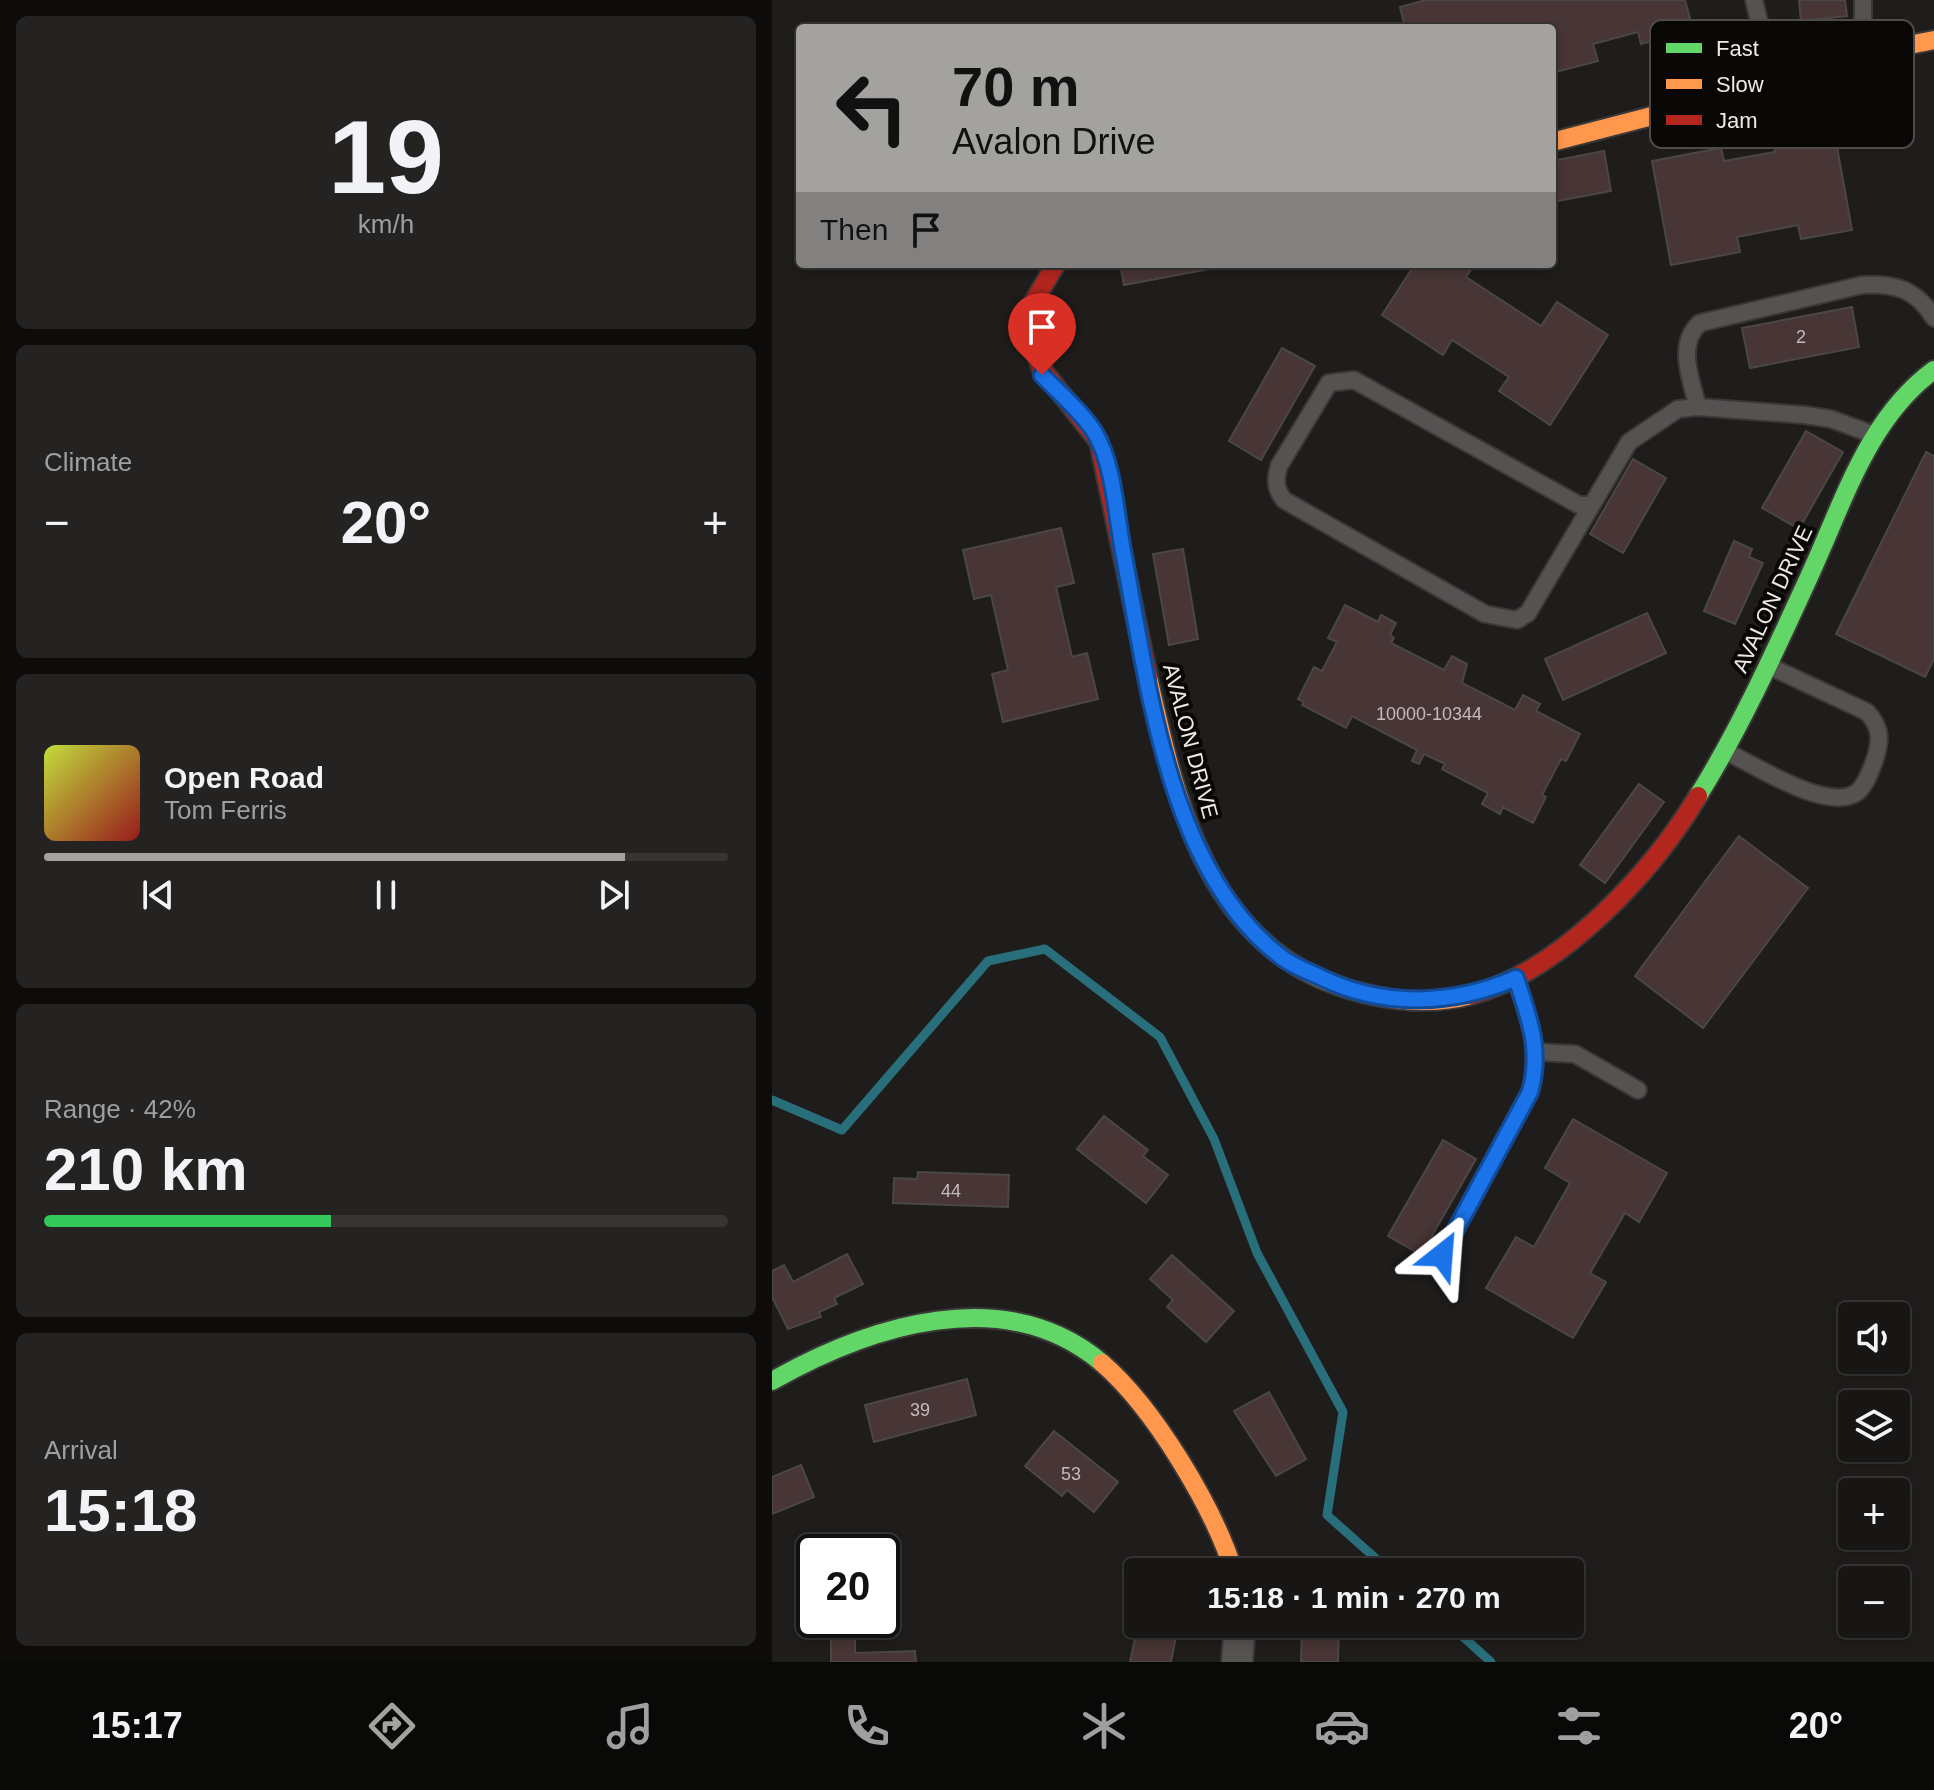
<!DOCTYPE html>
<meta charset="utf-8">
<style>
:root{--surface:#171614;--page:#242322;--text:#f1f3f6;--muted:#9e9fa0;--line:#363534;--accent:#a4a29f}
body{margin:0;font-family:Helvetica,sans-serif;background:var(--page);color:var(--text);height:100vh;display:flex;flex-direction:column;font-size:30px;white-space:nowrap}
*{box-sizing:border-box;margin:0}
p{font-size:26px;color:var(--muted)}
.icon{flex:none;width:44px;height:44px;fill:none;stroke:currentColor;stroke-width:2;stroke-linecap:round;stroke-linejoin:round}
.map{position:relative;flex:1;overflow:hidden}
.panel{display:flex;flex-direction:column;gap:16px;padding:16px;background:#0d0c0b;width:772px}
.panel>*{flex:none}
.guide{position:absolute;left:24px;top:24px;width:760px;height:244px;border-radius:8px;box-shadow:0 4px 12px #0003,0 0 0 2px var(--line);background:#a4a29f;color:#111;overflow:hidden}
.buttons{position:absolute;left:1066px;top:1302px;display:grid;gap:16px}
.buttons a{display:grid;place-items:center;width:72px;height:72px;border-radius:8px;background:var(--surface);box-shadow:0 4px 12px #0003,0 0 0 2px var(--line);font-size:40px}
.speed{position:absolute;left:24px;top:1534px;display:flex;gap:16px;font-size:40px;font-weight:700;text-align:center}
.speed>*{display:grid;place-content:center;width:104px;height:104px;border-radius:50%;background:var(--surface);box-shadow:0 4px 12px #0003,0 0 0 2px var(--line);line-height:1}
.speed .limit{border:4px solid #111;border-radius:12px;background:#fff;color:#111}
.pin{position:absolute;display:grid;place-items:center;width:68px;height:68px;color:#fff;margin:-82px -34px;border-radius:50% 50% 50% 0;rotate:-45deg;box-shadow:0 0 8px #0007}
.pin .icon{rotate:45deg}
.me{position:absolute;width:88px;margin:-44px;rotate:28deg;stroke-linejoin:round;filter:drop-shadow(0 0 6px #0008)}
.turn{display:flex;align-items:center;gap:28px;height:168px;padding:0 24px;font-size:36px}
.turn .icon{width:104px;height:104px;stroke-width:2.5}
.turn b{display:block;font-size:56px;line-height:68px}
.then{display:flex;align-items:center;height:76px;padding:0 24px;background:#0003;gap:16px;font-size:30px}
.big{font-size:60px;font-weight:600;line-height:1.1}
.panel .card{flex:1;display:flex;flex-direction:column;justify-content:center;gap:12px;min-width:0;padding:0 28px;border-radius:12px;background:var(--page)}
.panel .dial{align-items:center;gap:0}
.dial b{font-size:104px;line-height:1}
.song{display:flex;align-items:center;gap:24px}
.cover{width:96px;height:96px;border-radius:12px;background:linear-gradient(135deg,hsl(70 70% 55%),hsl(0 70% 35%))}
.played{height:8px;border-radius:4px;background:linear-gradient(90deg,var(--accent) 85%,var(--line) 85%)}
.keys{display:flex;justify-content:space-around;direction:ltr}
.heat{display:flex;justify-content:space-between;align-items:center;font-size:44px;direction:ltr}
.charge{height:12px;border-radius:6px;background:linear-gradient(90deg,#34c759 42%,var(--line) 0)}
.trip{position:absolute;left:352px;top:1558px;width:460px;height:80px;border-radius:8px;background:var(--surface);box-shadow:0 4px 12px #0003,0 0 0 2px var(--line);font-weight:600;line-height:80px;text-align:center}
.tab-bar{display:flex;height:128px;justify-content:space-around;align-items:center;background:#090908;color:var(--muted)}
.tab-bar .icon{width:56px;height:56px}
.tab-bar .selected{color:var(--accent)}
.tab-bar b{font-size:36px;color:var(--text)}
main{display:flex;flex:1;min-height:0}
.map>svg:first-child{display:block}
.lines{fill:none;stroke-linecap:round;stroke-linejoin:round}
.stream{stroke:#296e7b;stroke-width:9}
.building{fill:#483535;stroke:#4a4746;stroke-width:2}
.lane-casing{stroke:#3a3837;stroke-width:20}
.street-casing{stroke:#3a3837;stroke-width:34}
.fast-casing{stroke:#3a3837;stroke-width:22}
.slow-casing{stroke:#3a3837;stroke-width:22}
.jam-casing{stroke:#3a3837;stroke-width:22}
.lane{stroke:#555351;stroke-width:16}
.street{stroke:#555351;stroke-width:30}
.fast{stroke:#63d668;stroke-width:18}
.slow{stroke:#ff974d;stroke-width:18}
.jam{stroke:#b3261e;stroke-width:18}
.route-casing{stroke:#114b97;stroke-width:20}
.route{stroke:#1a73e8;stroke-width:14}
.labels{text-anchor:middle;stroke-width:8;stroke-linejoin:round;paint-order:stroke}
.number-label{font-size:18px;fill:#c3bcba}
.street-label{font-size:22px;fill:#ece9e6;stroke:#0a0807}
.key{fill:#0a0807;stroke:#4e4c4a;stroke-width:2}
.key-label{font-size:22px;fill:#ece9e6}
</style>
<main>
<section class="panel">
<div class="card dial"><b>19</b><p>km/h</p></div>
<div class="card"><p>Climate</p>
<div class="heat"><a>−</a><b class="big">20°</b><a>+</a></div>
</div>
<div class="card">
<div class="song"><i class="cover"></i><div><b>Open Road</b><p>Tom Ferris</p></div></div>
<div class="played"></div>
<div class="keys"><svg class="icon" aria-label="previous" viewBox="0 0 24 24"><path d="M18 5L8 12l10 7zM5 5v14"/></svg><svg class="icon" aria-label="pause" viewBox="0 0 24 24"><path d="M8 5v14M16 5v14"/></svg><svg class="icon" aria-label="next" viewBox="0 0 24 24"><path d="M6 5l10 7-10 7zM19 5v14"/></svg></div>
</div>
<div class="card"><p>Range · 42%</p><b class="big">210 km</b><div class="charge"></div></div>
<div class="card"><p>Arrival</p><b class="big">15:18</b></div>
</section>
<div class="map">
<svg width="1162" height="1662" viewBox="0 0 1162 1662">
<rect width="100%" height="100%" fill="#1f1d1b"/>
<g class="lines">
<g class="stream">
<path d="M 0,1100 L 70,1130 L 216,961 L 273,949 L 388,1037 L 442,1139 L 485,1253 L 571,1412 L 555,1515 L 619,1572"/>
<path d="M 677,1624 L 719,1662"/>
</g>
</g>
<g class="building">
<path d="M 654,0 L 913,0 L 921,30 L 869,44 L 866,32 L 821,44 L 826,61 L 780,73 L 780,28 L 633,28 L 628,7 Z"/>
<path d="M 1027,0 L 1073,0 L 1075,16 L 1029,21 Z"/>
<path d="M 1061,125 L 1080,230 L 1029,239 L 1026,225 L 965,237 L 968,252 L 899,265 L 880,161 L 949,148 L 952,161 L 1003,152 L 1000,137 Z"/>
<path d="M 832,151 L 839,191 L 780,202 L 780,161 Z"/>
<path d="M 348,264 L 459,264 L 459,265 L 352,285 Z"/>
<path d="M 643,264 L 703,264 L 694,277 L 769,326 L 785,302 L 836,335 L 778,425 L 727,391 L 737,377 L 680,340 L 671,355 L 610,315 Z"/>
<path d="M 1080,307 L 1087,347 L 978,368 L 970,328 Z"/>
<path d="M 510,348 L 543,366 L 489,460 L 457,441 Z"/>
<path d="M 1034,431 L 1071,452 L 1027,529 L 990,508 Z"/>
<path d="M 1154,452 L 1162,456 L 1162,659 L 1153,677 L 1064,634 Z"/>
<path d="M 861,459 L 894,478 L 851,553 L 818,534 Z"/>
<path d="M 289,528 L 302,583 L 284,587 L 300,657 L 315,653 L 326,699 L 231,722 L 220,674 L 236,670 L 219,595 L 202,599 L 191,550 Z"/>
<path d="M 962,541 L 980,549 L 977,557 L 991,563 L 963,624 L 932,611 Z"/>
<path d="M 411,549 L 426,639 L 397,645 L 381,554 Z"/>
<path d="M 573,605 L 606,622 L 609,615 L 624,623 L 618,635 L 622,638 L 619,643 L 672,670 L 680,656 L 695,664 L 690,683 L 743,710 L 751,695 L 768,704 L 764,711 L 808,734 L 794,761 L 789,759 L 770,795 L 774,797 L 761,823 L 731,807 L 728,814 L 710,804 L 716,793 L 670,769 L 673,764 L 652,754 L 647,764 L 640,761 L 645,750 L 580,716 L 574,728 L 530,705 L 532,702 L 526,699 L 542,667 L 550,671 L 565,642 L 556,638 Z"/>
<path d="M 875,613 L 894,653 L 791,700 L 773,659 Z"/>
<path d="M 867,784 L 892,802 L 833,883 L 808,865 Z"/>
<path d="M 967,836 L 1036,888 L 931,1028 L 863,976 Z"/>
<path d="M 332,1116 L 376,1150 L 371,1156 L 396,1175 L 374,1203 L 305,1149 Z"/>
<path d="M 801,1119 L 895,1173 L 867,1222 L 853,1213 L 818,1273 L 834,1282 L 801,1338 L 714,1288 L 744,1237 L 762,1247 L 798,1183 L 773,1168 Z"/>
<path d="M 671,1140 L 704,1159 L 649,1255 L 616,1236 Z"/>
<path d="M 146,1172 L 237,1175 L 236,1207 L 121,1203 L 122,1178 L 145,1179 Z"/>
<path d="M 75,1254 L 91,1284 L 62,1298 L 65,1304 L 47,1312 L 49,1317 L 16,1329 L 0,1297 L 0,1271 L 12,1265 L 21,1282 Z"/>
<path d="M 400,1255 L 462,1311 L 434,1342 L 395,1307 L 401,1300 L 378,1279 Z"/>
<path d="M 195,1379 L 204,1415 L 102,1442 L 93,1405 Z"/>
<path d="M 497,1392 L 534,1459 L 504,1476 L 462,1411 Z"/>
<path d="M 282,1431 L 346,1482 L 322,1512 L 295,1490 L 290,1496 L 253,1466 Z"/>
<path d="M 29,1465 L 42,1497 L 0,1514 L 0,1477 Z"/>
<path d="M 366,1624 L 406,1626 L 399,1662 L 358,1662 Z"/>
<path d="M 530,1624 L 567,1624 L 566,1662 L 529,1662 Z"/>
<path d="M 83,1637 L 83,1653 L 143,1651 L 144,1662 L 59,1662 L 59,1638 Z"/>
</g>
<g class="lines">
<defs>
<g id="lane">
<path d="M 982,0 L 1001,81"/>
<path d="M 1091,0 L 1091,54"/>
<path d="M 926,407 C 919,380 904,344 928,323 L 1090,285 C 1123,283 1144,289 1162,318"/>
<path d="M 818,505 L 807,505 L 582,380 L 557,383 L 507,466 C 503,480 503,488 512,500 L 713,614 L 745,620 L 756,613 L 857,442 L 906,409 L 926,407 L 1033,415 L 1059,419 L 1100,434"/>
<path d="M 953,751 C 983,765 1054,812 1084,793 C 1093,787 1098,772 1102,762 C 1109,741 1110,728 1095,712 L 997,666"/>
<path d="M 764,1052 L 803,1054 L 866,1090"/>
<path d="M 670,1255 L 758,1092 C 770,1051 757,1019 744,980"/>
</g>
<path id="street" d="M 465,1662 L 468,1624"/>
<g id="fast">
<path d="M 926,796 C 969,727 1003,651 1037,577 C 1071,504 1095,419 1162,370"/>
<path d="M 0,1381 C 97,1326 233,1281 330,1363"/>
</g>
<g id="slow">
<path d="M 780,142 L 934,102 L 1091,54 L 1162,40"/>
<path d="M 376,677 C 404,802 435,944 573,988 C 613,1001 659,1006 699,995"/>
<path d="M 330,1363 C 382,1408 441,1506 462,1572"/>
</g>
<g id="jam">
<path d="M 284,264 L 262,301 L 258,335 L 269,368 L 327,442 L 376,677"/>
<path d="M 699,995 C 789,971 879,874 926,796"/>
</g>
</defs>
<use href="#lane" class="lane-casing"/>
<use href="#street" class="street-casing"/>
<use href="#fast" class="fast-casing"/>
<use href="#slow" class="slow-casing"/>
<use href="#jam" class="jam-casing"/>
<use href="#lane" class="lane"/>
<use href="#street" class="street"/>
<use href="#fast" class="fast"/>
<use href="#slow" class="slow"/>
<use href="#jam" class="jam"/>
</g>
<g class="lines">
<defs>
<path id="route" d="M 270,375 C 287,393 311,413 323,433 C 342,465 344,515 351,551 C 376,683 396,874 512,959 C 523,967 538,972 550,978 C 613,1008 681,1005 744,978 C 757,1018 770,1050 758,1092 L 670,1255"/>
</defs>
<use href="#route" class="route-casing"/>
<use href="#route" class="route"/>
</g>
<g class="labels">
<g class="number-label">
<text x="1029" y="343">2</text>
<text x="657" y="720">10000-10344</text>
<text x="179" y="1197">44</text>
<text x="148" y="1416">39</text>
<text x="299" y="1480">53</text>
</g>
<g class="street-label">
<text transform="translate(1000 599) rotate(-65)" y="8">AVALON DRIVE</text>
<text transform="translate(419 741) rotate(75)" y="8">AVALON DRIVE</text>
</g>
</g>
<rect x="878" y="20" width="264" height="128" rx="12" class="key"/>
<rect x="894" y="43" width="36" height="10" fill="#63d668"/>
<rect x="894" y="79" width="36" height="10" fill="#ff974d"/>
<rect x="894" y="115" width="36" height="10" fill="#b3261e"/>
<g class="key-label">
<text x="944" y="56">Fast</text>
<text x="944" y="92">Slow</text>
<text x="944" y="128">Jam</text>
</g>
</svg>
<div class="buttons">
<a><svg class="icon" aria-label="sound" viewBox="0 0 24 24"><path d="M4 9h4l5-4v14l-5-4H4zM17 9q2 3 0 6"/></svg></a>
<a><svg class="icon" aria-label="layers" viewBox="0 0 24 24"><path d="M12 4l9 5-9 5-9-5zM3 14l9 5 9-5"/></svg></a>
<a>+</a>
<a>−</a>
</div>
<div class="speed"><div class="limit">20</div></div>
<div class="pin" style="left:270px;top:375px;background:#d93025"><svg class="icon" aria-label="arrive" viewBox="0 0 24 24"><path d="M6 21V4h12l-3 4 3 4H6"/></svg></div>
<svg class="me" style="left:670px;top:1255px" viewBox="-20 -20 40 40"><path d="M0-17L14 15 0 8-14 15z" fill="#1a73e8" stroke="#fff" stroke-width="4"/></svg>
<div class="trip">15:18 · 1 min · 270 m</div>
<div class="guide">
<div class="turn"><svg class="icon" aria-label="left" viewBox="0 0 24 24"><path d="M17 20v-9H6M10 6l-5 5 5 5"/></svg><div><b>70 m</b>Avalon Drive</div></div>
<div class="then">Then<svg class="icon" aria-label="arrive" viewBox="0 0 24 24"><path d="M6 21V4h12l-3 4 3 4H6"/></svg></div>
</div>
</div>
</main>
<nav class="tab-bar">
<b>15:17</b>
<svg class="icon selected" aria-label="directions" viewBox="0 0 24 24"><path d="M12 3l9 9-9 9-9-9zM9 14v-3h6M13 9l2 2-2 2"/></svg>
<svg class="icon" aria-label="music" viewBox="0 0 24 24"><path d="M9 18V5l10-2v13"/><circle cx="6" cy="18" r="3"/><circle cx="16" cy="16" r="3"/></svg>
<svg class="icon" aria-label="phone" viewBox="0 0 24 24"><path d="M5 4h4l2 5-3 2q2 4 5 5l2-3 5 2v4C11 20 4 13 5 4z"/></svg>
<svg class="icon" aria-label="climate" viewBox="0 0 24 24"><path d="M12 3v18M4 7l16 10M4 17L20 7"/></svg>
<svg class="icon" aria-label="car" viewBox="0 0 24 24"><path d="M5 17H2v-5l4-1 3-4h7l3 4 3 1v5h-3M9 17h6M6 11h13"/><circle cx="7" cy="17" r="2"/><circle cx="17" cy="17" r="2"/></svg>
<svg class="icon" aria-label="filters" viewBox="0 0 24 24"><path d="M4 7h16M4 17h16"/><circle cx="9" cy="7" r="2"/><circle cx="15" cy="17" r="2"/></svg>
<b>20°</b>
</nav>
